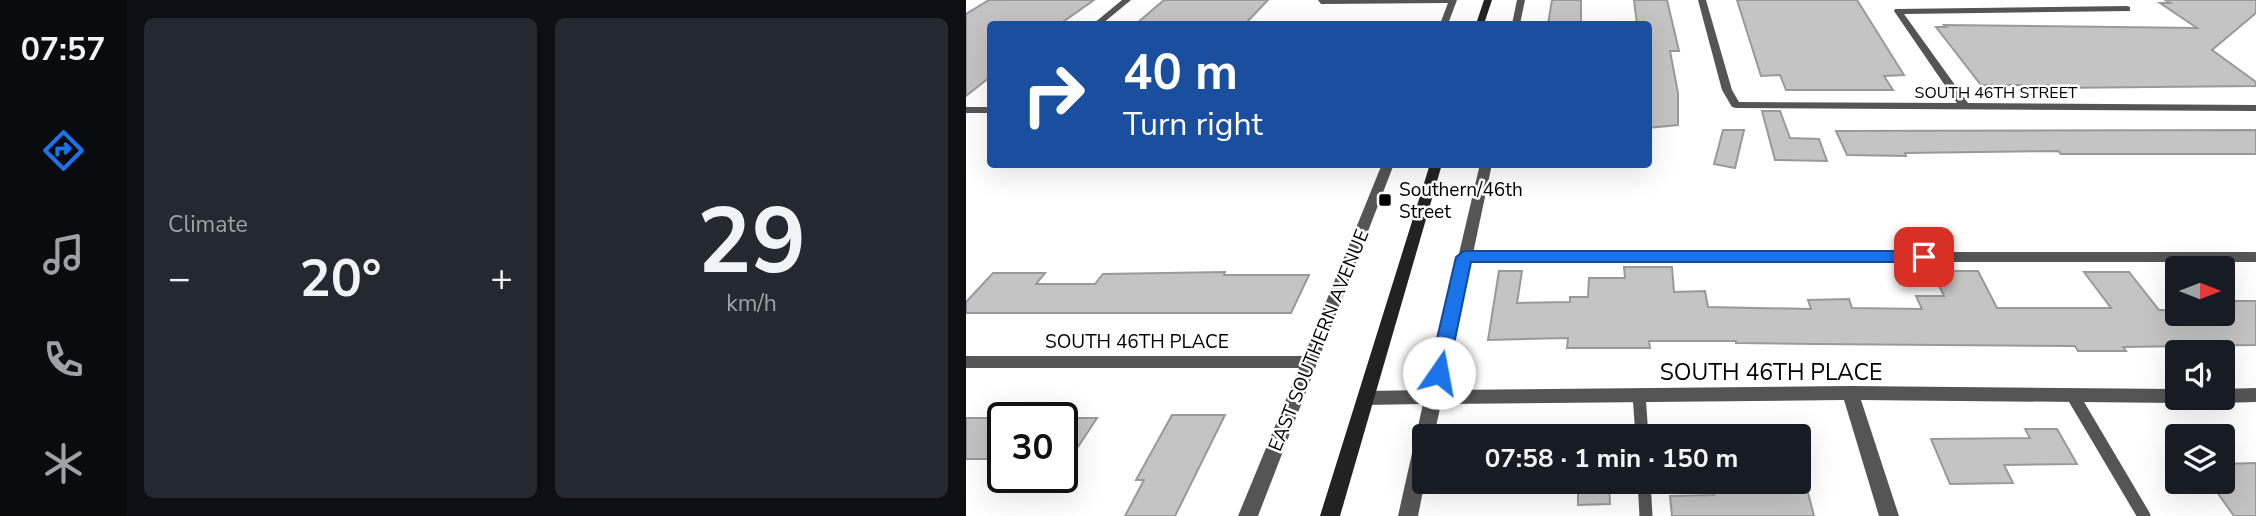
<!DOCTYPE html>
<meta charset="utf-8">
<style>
:root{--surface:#171b24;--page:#242831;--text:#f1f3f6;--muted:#9ea1a6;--accent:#1a73e8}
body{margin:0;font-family:"Nunito Sans",sans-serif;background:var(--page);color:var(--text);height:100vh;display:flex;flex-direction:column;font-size:26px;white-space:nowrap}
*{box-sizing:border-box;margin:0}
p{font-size:23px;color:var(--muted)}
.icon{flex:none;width:38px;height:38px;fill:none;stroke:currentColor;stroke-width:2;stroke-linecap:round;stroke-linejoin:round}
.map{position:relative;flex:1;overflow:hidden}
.panel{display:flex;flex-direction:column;gap:18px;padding:18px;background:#0d0f14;width:840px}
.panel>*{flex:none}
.banner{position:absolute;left:21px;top:21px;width:665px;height:147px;border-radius:7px;box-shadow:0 7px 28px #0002;background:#1a4fa0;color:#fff;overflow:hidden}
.needle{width:46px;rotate:90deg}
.buttons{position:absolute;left:1199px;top:256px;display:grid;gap:14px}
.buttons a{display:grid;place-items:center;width:70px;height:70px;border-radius:7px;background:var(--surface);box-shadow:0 7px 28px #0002;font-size:35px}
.speed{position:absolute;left:21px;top:402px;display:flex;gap:14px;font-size:35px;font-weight:700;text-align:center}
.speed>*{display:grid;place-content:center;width:91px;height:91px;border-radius:50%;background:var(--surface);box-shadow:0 7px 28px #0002;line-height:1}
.speed .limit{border:4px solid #111;border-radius:10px;background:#fff;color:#111}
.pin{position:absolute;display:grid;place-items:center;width:60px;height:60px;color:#fff;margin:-30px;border-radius:14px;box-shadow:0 4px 10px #0006}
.me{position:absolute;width:77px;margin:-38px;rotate:12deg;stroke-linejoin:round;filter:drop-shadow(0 0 5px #0008)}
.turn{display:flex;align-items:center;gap:24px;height:147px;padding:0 21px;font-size:32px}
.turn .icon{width:91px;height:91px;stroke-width:2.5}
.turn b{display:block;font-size:49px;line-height:60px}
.big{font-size:52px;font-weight:700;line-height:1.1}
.panel .tile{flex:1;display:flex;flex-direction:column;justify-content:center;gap:10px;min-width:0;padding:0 24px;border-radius:10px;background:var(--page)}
.panel .dial{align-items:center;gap:0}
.dial b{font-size:91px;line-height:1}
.heat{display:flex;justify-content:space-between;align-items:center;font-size:38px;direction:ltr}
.panel .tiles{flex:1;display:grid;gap:18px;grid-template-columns:repeat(2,1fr)}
.trip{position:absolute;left:446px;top:424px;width:399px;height:70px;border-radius:7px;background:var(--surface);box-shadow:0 7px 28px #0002;font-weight:700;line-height:70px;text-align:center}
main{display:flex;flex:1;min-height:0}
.dock{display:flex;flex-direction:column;width:126px;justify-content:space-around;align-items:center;background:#090b0e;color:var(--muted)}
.dock .icon{width:49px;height:49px}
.dock .active{color:var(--accent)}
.dock b{font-size:32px;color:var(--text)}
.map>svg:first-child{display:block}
.building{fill:#c4c4c4;stroke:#999;stroke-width:2}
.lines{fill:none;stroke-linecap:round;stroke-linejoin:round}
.lane-far1{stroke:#555;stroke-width:10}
.lane{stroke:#555;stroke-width:13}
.street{fill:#555;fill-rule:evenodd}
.secondary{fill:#222;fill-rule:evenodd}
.route{fill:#1a73e8;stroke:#114b97;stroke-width:2}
.poi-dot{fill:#000;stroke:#fff;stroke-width:2.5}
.labels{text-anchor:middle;stroke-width:5;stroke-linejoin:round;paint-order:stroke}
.far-street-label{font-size:16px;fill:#000;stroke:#fff}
.poi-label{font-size:19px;fill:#000;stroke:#fff;text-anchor:start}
.street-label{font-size:19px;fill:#000;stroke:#fff}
.near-street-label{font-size:23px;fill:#000;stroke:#fff}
</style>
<main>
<nav class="dock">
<b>07:57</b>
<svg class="icon active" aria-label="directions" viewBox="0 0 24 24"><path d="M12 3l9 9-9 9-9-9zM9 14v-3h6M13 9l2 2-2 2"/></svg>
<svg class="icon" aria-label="music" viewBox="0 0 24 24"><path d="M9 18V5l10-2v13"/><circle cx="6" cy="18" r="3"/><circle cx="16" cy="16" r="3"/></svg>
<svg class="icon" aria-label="phone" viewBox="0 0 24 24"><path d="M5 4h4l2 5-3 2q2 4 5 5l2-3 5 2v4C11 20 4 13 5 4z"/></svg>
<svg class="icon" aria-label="climate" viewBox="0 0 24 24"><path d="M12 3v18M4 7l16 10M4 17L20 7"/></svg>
</nav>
<section class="panel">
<div class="tiles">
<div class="tile"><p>Climate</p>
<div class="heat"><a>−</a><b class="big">20°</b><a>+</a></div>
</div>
<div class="tile dial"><b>29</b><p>km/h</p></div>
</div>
</section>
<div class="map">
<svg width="1290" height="516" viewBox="0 0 1290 516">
<rect width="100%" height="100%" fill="#fff"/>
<g class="building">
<path d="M 23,0 L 128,0 L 94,24 L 24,24 L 24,77 L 0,96 L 0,14 Z"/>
<path d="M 198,0 L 302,0 L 279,24 L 170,24 Z"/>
<path d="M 586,0 L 615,0 L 615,24 L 582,24 Z"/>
<path d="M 668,0 L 701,0 L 713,51 L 704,51 L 712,93 L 712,125 L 682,128 L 682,24 L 671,24 Z"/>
<path d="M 771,0 L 891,0 L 938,75 L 918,76 L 927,90 L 820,90 L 814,75 L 795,76 Z"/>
<path d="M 1199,0 L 1290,0 L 1290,13 L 1246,50 L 1290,82 L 1290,86 L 1085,88 L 1083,85 L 1015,85 L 970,27 L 980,27 L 978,25 L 1231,28 L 1194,3 L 1204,3 Z"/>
<path d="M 796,111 L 814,111 L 824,138 L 853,139 L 861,161 L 809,160 Z"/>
<path d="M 757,130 L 778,130 L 769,168 L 748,164 Z"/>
<path d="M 1290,130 L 1290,154 L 1095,154 L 1092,151 L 939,153 L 940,156 L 881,155 L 870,131 Z"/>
<path d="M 658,267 L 706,267 L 708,292 L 739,291 L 742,307 L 845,309 L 842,300 L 883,299 L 886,308 L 956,309 L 950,296 L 978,296 L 966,271 L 1012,271 L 1031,308 L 1145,308 L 1118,272 L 1163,272 L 1193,310 L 1211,310 L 1211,313 L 1256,313 L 1256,301 L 1290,301 L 1290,345 L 1157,347 L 1160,351 L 1112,351 L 1109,346 L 849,344 L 770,343 L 770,341 L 683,341 L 684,348 L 601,348 L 602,338 L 522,340 L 533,271 L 556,271 L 551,303 L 604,302 L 604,297 L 622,297 L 623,278 L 659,278 Z"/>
<path d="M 259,272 L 258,275 L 343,275 L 325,313 L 0,313 L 0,302 L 27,273 L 79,273 L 70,284 L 129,284 L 137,274 Z"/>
<path d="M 206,415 L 259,415 L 209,516 L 159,516 L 178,480 L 170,480 Z"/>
<rect x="0" y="418" width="37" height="41"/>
<path d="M 96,418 L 131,418 L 96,471 Z"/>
<path d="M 1059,429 L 1091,429 L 1111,464 L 1038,465 L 1047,483 L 984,484 L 965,439 L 1064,438 Z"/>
<path d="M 1290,463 L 1290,516 L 1268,516 L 1243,481 L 1256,481 L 1256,464 Z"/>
<path d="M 612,481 L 643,481 L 644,504 L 612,505 Z"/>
<path d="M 747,481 L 839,481 L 848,516 L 706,516 L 704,496 L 748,495 Z"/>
</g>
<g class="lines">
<path class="lane-far1" d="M 498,257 L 1290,257"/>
<g class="lane">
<path d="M 673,395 L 676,436"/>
<path d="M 1107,396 L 1178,516"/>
<path d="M 678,481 L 680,516"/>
</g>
<g class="street">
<path d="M 156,0 L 165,0 L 136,24 L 127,24 Z"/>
<path d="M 352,0 L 491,0 L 482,24 L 474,24 L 482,3 L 355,4 Z"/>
<path d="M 551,0 L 559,0 L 554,24 L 546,24 Z"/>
<path d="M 732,0 L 740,0 L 766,90 L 773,102 L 991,103 L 928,11 L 929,9 L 1161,6 L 1164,7 L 1164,11 L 938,14 L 1002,103 L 1290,105 L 1290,111 L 770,108 L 766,107 L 756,90 Z"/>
<rect x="0" y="107" width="24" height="6"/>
<path d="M 416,164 L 428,164 L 292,516 L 272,516 L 333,368 L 0,368 L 0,356 L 338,356 Z"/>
<path d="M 514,164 L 526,164 L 478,390 L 884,386 L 1211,389 L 1211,397 L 1219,397 L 1217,401 L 1211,403 L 895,400 L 933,516 L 913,516 L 878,400 L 475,404 L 468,436 L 458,436 L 459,481 L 452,516 L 432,516 L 457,404 L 400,405 L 394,403 L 391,398 L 394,393 L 400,391 L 461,390 Z"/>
<path d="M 1290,388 L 1290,402 L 1256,403 L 1250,401 L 1248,397 L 1256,397 L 1256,389 Z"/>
</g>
<g class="secondary">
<path d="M 518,0 L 526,0 L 518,24 L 510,24 Z"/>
<path d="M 464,164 L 476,164 L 374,516 L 354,516 Z"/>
</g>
</g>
<path class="route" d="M 498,251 L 958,251 L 966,257 L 958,262 L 505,262 L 482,373 L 479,379 L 473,381 L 466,379 L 463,373 L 490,257 Z"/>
<rect class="poi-dot" x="412" y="193" width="14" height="14" rx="3.5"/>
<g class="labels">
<g class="far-street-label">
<text x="1030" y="98">SOUTH 46TH STREET</text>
</g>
<g class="poi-label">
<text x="433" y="196">Southern/46th<tspan x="433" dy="22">Street</tspan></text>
</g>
<g class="street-label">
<text transform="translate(352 340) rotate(-68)" y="7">EAST SOUTHERN AVENUE</text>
<text x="171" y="348">SOUTH 46TH PLACE</text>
</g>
<g class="near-street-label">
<text x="805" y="380">SOUTH 46TH PLACE</text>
</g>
</g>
</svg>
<div class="buttons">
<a><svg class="needle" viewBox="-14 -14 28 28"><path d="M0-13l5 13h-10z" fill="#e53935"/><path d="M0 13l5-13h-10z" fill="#9ea1a6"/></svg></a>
<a><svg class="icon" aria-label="sound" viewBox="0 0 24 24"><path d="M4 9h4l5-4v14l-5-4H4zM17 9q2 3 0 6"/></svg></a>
<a><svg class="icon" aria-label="layers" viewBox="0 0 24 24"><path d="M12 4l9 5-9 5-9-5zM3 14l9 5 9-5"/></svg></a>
</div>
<div class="speed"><div class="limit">30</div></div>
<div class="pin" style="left:958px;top:257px;background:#d93025"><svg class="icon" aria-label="arrive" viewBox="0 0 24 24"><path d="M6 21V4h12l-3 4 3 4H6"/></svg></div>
<svg class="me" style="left:473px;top:373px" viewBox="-20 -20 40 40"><circle r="19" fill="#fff"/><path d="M0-13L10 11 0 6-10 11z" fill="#1a73e8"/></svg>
<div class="trip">07:58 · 1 min · 150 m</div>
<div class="banner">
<div class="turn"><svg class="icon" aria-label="right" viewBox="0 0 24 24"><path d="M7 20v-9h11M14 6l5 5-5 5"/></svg><div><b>40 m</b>Turn right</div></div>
</div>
</div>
</main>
